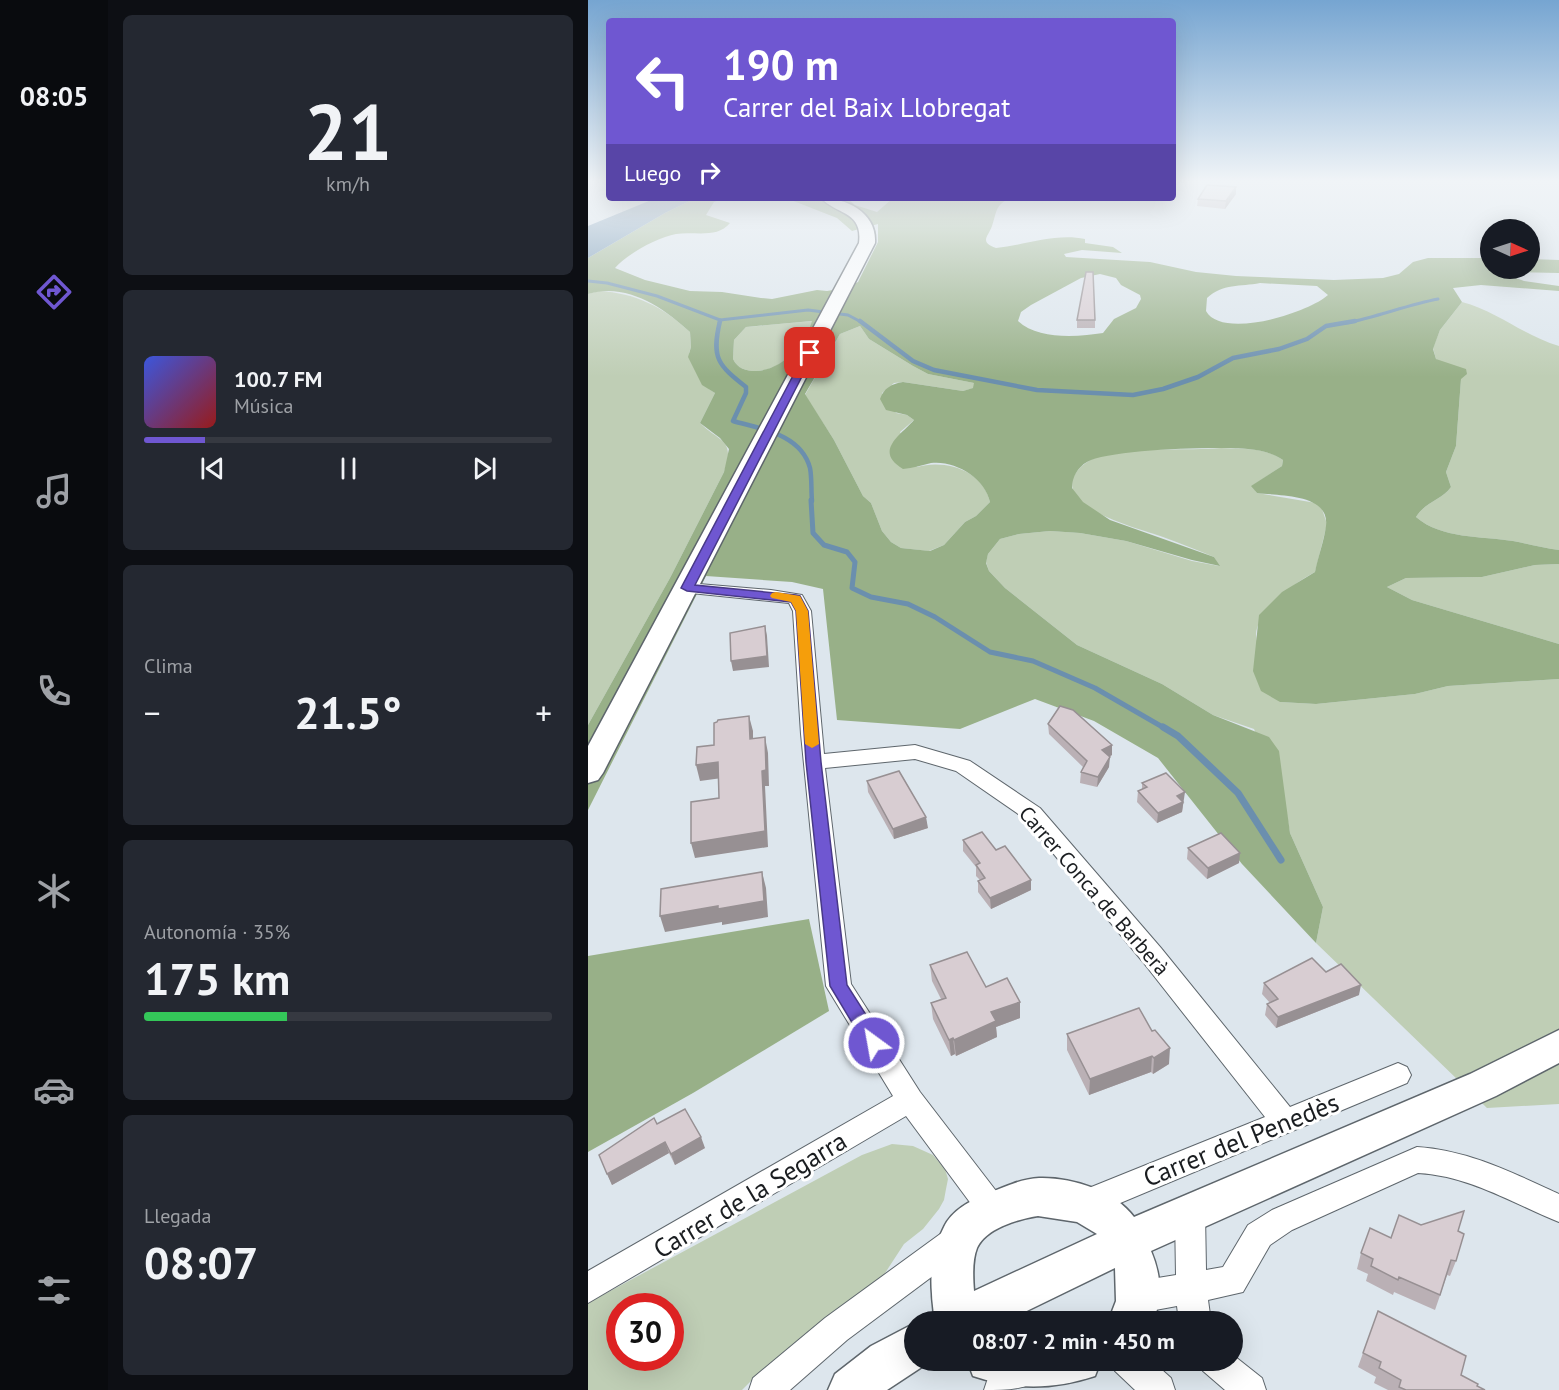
<!DOCTYPE html>
<html lang="es">
<meta charset="utf-8">
<style>
:root{--surface:#171b24;--page:#242831;--text:#f1f3f6;--muted:#9ea1a6;--line:#363941;--accent:#6f57d1}
body{margin:0;font-family:"PT Sans",sans-serif;background:var(--page);color:var(--text);height:100vh;display:flex;flex-direction:column;font-size:22px;white-space:nowrap}
*{box-sizing:border-box;margin:0}
p{font-size:20px;color:var(--muted)}
.icon{flex:none;width:33px;height:33px;fill:none;stroke:currentColor;stroke-width:2;stroke-linecap:round;stroke-linejoin:round}
.map{position:relative;flex:1;overflow:hidden}
.drawer{display:flex;flex-direction:column;gap:15px;padding:15px;background:#0d0f14;width:480px}
.drawer>*{flex:none}
.top-card{position:absolute;left:18px;top:18px;width:570px;height:183px;border-radius:6px;box-shadow:0 6px 24px #0002;background:#6f57d1;color:#fff;overflow:hidden}
.needle{width:39px;rotate:93deg}
.buttons{position:absolute;left:892px;top:219px;display:grid;gap:12px}
.buttons a{display:grid;place-items:center;width:60px;height:60px;border-radius:50%;background:var(--surface);box-shadow:0 6px 24px #0002;font-size:30px}
.speed{position:absolute;left:18px;top:1293px;display:flex;gap:12px;font-size:30px;font-weight:700;text-align:center}
.speed>*{display:grid;place-content:center;width:78px;height:78px;border-radius:50%;background:var(--surface);box-shadow:0 6px 24px #0002;line-height:1}
.speed .limit{border:9px solid #d22;background:#fff;color:#111}
.pin{position:absolute;display:grid;place-items:center;width:51px;height:51px;color:#fff;margin:-26px;border-radius:12px;box-shadow:0 3px 9px #0006}
.me{position:absolute;width:66px;margin:-33px;rotate:328deg;stroke-linejoin:round;filter:drop-shadow(0 0 4px #0008)}
.turn{display:flex;align-items:center;gap:21px;height:126px;padding:0 18px;font-size:27px}
.turn .icon{width:78px;height:78px;stroke-width:2.5}
.turn b{display:block;font-size:42px;line-height:51px}
.then{display:flex;align-items:center;height:57px;padding:0 18px;background:#0003;gap:12px;font-size:22px}
.big{font-size:45px;font-weight:800;line-height:1.1}
.drawer .tile{flex:1;display:flex;flex-direction:column;justify-content:center;gap:9px;min-width:0;padding:0 21px;border-radius:9px;background:var(--page)}
.drawer .dial{align-items:center;gap:0}
.dial b{font-size:78px;line-height:1}
.song{display:flex;align-items:center;gap:18px}
.cover{width:72px;height:72px;border-radius:9px;background:linear-gradient(135deg,hsl(230 70% 55%),hsl(0 70% 35%))}
.played{height:6px;border-radius:3px;background:linear-gradient(90deg,var(--accent) 15%,var(--line) 15%)}
.keys{display:flex;justify-content:space-around;direction:ltr}
.heat{display:flex;justify-content:space-between;align-items:center;font-size:33px;direction:ltr}
.charge{height:9px;border-radius:4px;background:linear-gradient(90deg,#34c759 35%,var(--line) 0)}
.trip{position:absolute;left:316px;top:1311px;width:339px;height:60px;border-radius:30px;background:var(--surface);box-shadow:0 6px 24px #0002;font-weight:800;line-height:60px;text-align:center}
main{display:flex;flex:1;min-height:0}
.tabs{display:flex;flex-direction:column;width:108px;justify-content:space-around;align-items:center;background:#090b0e;color:var(--muted)}
.tabs .icon{width:42px;height:42px}
.tabs .active{color:var(--accent)}
.tabs b{font-size:27px;color:var(--text)}
.map>svg:first-child{display:block}
.green{fill:#bfceb5;fill-rule:evenodd}
.forest{fill:#98b088;fill-rule:evenodd}
.water{fill:#6b8fae}
.lines{fill:none;stroke-linecap:round;stroke-linejoin:round}
.stream-far3{stroke:#6b8fae;stroke-width:3}
.stream-far2{stroke:#6b8fae;stroke-width:4.5}
.stream-far1{stroke:#6b8fae;stroke-width:5}
.stream{stroke:#6b8fae;stroke-width:7}
.street-casing{stroke:#5e666c;stroke-width:2}
.secondary-casing{stroke:#5e666c;stroke-width:3}
.street{fill:#fff;fill-rule:evenodd}
.secondary{fill:#fff;fill-rule:evenodd}
.wall{fill:#bab0b5}
.shaded-wall{fill:#979093}
.building{fill:#d8cdd2;stroke:#979093;stroke-width:1.5}
.route{fill:#6f57d1;stroke:#483988;stroke-width:1.5}
.slow{fill:#f59e0b}
.labels{text-anchor:middle;stroke-width:6;stroke-linejoin:round;paint-order:stroke}
.street-label{font-size:21px;fill:#1a1d20;stroke:#fff}
.near-street-label{font-size:26px;fill:#1a1d20;stroke:#fff}
</style>
<main>
<nav class="tabs">
<b>08:05</b>
<svg class="icon active" aria-label="directions" viewBox="0 0 24 24"><path d="M12 3l9 9-9 9-9-9zM9 14v-3h6M13 9l2 2-2 2"/></svg>
<svg class="icon" aria-label="music" viewBox="0 0 24 24"><path d="M9 18V5l10-2v13"/><circle cx="6" cy="18" r="3"/><circle cx="16" cy="16" r="3"/></svg>
<svg class="icon" aria-label="phone" viewBox="0 0 24 24"><path d="M5 4h4l2 5-3 2q2 4 5 5l2-3 5 2v4C11 20 4 13 5 4z"/></svg>
<svg class="icon" aria-label="climate" viewBox="0 0 24 24"><path d="M12 3v18M4 7l16 10M4 17L20 7"/></svg>
<svg class="icon" aria-label="car" viewBox="0 0 24 24"><path d="M5 17H2v-5l4-1 3-4h7l3 4 3 1v5h-3M9 17h6M6 11h13"/><circle cx="7" cy="17" r="2"/><circle cx="17" cy="17" r="2"/></svg>
<svg class="icon" aria-label="filters" viewBox="0 0 24 24"><path d="M4 7h16M4 17h16"/><circle cx="9" cy="7" r="2"/><circle cx="15" cy="17" r="2"/></svg>
</nav>
<section class="drawer">
<div class="tile dial"><b>21</b><p>km/h</p></div>
<div class="tile">
<div class="song"><i class="cover"></i><div><b>100.7 FM</b><p>Música</p></div></div>
<div class="played"></div>
<div class="keys"><svg class="icon" aria-label="previous" viewBox="0 0 24 24"><path d="M18 5L8 12l10 7zM5 5v14"/></svg><svg class="icon" aria-label="pause" viewBox="0 0 24 24"><path d="M8 5v14M16 5v14"/></svg><svg class="icon" aria-label="next" viewBox="0 0 24 24"><path d="M6 5l10 7-10 7zM19 5v14"/></svg></div>
</div>
<div class="tile"><p>Clima</p>
<div class="heat"><a>−</a><b class="big">21.5°</b><a>+</a></div>
</div>
<div class="tile"><p>Autonomía · 35%</p><b class="big">175 km</b><div class="charge"></div></div>
<div class="tile"><p>Llegada</p><b class="big">08:07</b></div>
</section>
<div class="map">
<svg width="971" height="1390" viewBox="0 0 971 1390">
<rect width="100%" height="100%" fill="#dde6ed"/>
<g class="green">
<path d="M 11,291 C 48,293 75,307 102,332 L 103,347 L 101,353 L 121,389 L 127,393 L 112,423 C 131,442 148,439 136,472 L 82,578 L 0,725 L 0,294 Z"/>
<path d="M 874,302 C 909,311 936,336 971,346 L 971,550 C 956,548 941,544 925,541 C 894,536 853,539 828,517 C 837,502 854,500 863,487 L 858,472 L 868,446 L 873,379 L 848,359 L 845,348 L 852,330 Z"/>
<path d="M 225,321 C 215,345 196,370 168,371 C 158,371 150,369 145,359 L 146,340 L 158,327 Z"/>
<path d="M 272,326 L 281,339 L 325,366 L 340,374 L 386,383 L 386,388 L 375,391 L 315,382 L 306,383 L 294,393 L 308,413 L 319,415 L 326,420 L 312,432 L 329,467 C 357,459 395,470 402,502 L 388,516 L 377,522 L 356,545 L 341,551 L 313,548 L 303,542 L 294,531 L 283,503 L 275,496 L 246,440 L 217,395 L 252,334 Z"/>
<path d="M 633,448 C 654,449 677,447 695,460 L 694,466 L 664,486 L 669,493 L 728,503 L 734,509 L 739,524 L 727,572 C 707,582 668,611 668,635 C 669,650 686,686 692,702 L 728,704 L 827,694 L 860,686 L 971,679 L 971,1104 L 899,1108 L 728,943 L 735,907 L 702,833 L 697,804 L 666,729 L 625,715 L 574,684 L 489,645 L 417,588 L 401,571 L 398,562 L 400,554 L 412,539 L 431,534 L 462,531 L 492,533 L 538,541 L 604,561 L 631,566 L 626,557 C 609,550 592,543 575,537 C 554,529 467,509 487,474 C 495,462 508,456 522,454 C 556,447 598,451 633,448 Z"/>
<path d="M 971,564 L 971,644 L 824,600 L 799,587 L 818,578 L 894,577 L 947,565 Z"/>
<path d="M 304,1144 L 325,1146 L 345,1155 L 357,1169 L 360,1179 L 358,1189 L 356,1200 L 351,1209 L 335,1229 L 316,1244 L 286,1290 L 175,1369 L 154,1390 L 0,1390 L 0,1303 L 274,1155 ZM 32,1306 L 82,1306 L 82,1358 L 32,1358 Z"/>
</g>
<g class="forest">
<path d="M 108,198 L 137,198 L 126,202 L 118,215 L 142,223 C 129,239 106,231 88,234 C 70,237 39,254 27,268 L 57,280 L 102,291 L 134,292 L 173,298 L 184,299 L 229,290 L 239,291 L 257,288 L 270,282 L 290,242 L 290,224 L 264,231 L 249,218 L 203,200 L 203,198 L 259,198 L 267,205 L 289,212 L 305,198 L 426,198 C 407,202 409,212 404,226 C 400,237 391,242 408,248 C 438,245 467,233 497,239 L 497,243 L 525,247 L 534,253 L 494,250 L 476,254 L 478,257 L 562,262 L 608,272 L 648,276 L 746,280 L 795,278 L 811,274 L 825,262 L 840,258 L 903,258 L 903,268 L 942,268 L 942,259 L 971,260 L 971,273 L 930,272 L 920,275 L 936,281 L 971,286 L 971,291 L 893,285 L 865,288 L 874,302 L 852,330 L 845,349 L 848,359 L 878,369 L 879,374 L 873,379 L 868,446 L 858,472 L 863,487 C 854,500 837,502 828,517 C 853,539 894,536 925,541 C 941,544 956,548 971,550 L 971,564 L 947,565 L 894,577 L 818,578 L 799,587 L 824,600 L 971,644 L 971,679 L 860,686 L 827,694 L 728,704 L 692,702 L 673,691 L 665,671 L 671,615 L 694,592 L 727,572 C 730,557 736,541 738,526 C 742,493 690,496 669,493 L 663,486 L 694,466 L 695,460 C 684,453 673,450 660,449 C 632,446 520,449 499,462 C 490,467 484,477 484,488 L 495,502 L 522,520 L 626,557 L 632,566 L 604,560 L 538,541 L 492,533 L 462,531 L 431,534 L 412,539 L 400,554 L 398,563 L 401,571 L 417,588 L 489,645 L 574,684 L 625,715 L 681,737 L 691,751 L 702,833 L 735,907 L 728,943 L 654,864 L 570,758 L 506,721 L 447,699 L 372,729 L 249,720 L 235,589 L 204,582 L 118,576 L 0,810 L 0,725 L 82,578 L 136,472 L 141,449 L 132,438 L 112,423 L 127,393 L 114,385 L 100,357 L 103,347 L 102,332 C 75,307 38,282 0,294 L 0,258 L 77,213 ZM 512,274 L 528,278 L 533,285 L 552,295 L 553,299 L 548,308 L 526,319 L 515,333 C 490,337 450,340 430,321 L 433,312 L 443,305 L 493,278 ZM 672,283 L 729,286 L 740,295 C 720,313 634,340 618,311 L 619,298 C 635,283 652,287 672,283 ZM 224,321 C 217,345 194,370 168,371 C 158,371 150,369 145,359 L 146,340 L 158,327 ZM 272,326 L 281,339 L 325,366 L 340,374 L 386,383 L 385,388 L 375,391 L 315,382 C 303,384 296,388 292,399 L 298,410 L 319,415 L 326,420 C 313,435 285,451 315,469 C 325,468 334,465 343,463 C 367,460 397,478 402,502 L 388,516 L 377,522 L 356,545 L 342,551 L 313,548 L 303,542 L 294,531 L 283,503 L 275,496 L 246,440 L 217,394 L 252,334 Z"/>
<path d="M 221,919 L 241,1011 L 105,1093 L 0,1152 L 0,956 Z"/>
</g>
<path class="water" d="M 68,198 L 108,198 L 77,213 L 0,258 L 0,226 Z"/>
<g class="lines">
<g class="stream-far3">
<path d="M 0,281 L 19,283 L 69,296 L 132,320 L 220,310 L 260,315 L 275,323"/>
<path d="M 131,323 L 132,320"/>
<path d="M 758,323 C 789,317 819,305 850,299"/>
</g>
<g class="stream-far2">
<path d="M 132,321 C 123,358 130,365 158,387 L 158,393 L 145,421 C 173,429 213,434 222,468 C 224,478 223,491 224,501"/>
<path d="M 272,321 L 325,361 L 346,370 L 449,390 L 545,395 L 575,389 L 610,377 L 645,358 L 691,349 L 719,339 L 738,326 L 767,321"/>
</g>
<path class="stream-far1" d="M 223,500 L 225,533 L 236,545 L 259,552 L 267,562 L 264,588 L 283,597 L 320,604 L 347,617 L 402,652 L 445,661 L 507,688 L 578,729"/>
<path class="stream" d="M 575,727 L 590,736 L 650,793 L 693,860"/>
<defs>
<g id="street">
<path d="M 99,583 L 183,590 L 214,595 L 223,611 L 236,754 L 327,745 L 382,761 L 452,808 L 573,948 L 702,1107 L 810,1063 L 819,1067 L 823,1075 L 819,1083 L 506,1214 L 496,1218 L 486,1214 L 481,1204 L 486,1194 L 677,1117 L 555,962 L 436,818 L 368,771 L 327,759 L 237,768 L 263,984 L 332,1092 L 415,1200 L 420,1210 L 415,1220 L 405,1224 L 395,1220 L 318,1116 L 0,1303 L 0,1271 L 305,1096 L 238,986 L 213,734 L 205,611 L 201,603 L 93,592 L 90,588 L 93,584 Z"/>
<path d="M 829,1147 C 880,1150 925,1173 971,1194 L 971,1222 C 924,1203 882,1176 830,1173 L 704,1230 L 682,1245 L 655,1292 L 620,1300 L 623,1322 L 591,1322 L 589,1306 L 551,1313 L 540,1308 L 535,1297 L 540,1286 L 551,1281 L 588,1275 L 587,1214 L 592,1204 L 602,1200 L 612,1204 L 617,1214 L 618,1270 L 635,1267 L 660,1225 L 684,1210 Z"/>
<path d="M 366,1228 L 377,1232 L 381,1242 L 377,1252 L 259,1340 L 202,1390 L 161,1390 L 165,1378 L 237,1318 L 355,1232 Z"/>
<path d="M 645,1355 L 674,1378 L 678,1390 L 637,1390 L 615,1371 L 610,1360 L 645,1360 Z"/>
<path d="M 430,1360 L 450,1362 L 455,1373 C 445,1390 420,1390 396,1390 L 400,1378 Z"/>
<path d="M 522,1360 L 563,1360 L 583,1378 L 587,1390 L 547,1390 L 527,1371 Z"/>
</g>
<g id="secondary">
<path d="M 233,198 C 259,198 289,213 287,243 L 15,773 L 10,780 L 0,783 L 0,746 L 271,243 C 275,211 249,215 233,198 Z"/>
<path d="M 971,1030 L 971,1063 L 908,1096 L 563,1251 C 573,1275 575,1297 565,1322 L 520,1322 L 528,1301 L 527,1268 L 416,1322 L 345,1322 C 347,1313 344,1303 344,1294 C 342,1271 345,1248 356,1227 C 364,1210 382,1201 399,1194 C 415,1187 433,1179 451,1178 C 484,1177 527,1191 546,1217 L 882,1074 ZM 450,1216 L 489,1222 L 509,1234 L 386,1291 C 385,1278 384,1260 389,1248 C 398,1228 431,1219 450,1216 Z"/>
<path d="M 327,1323 L 327,1360 L 343,1361 L 299,1390 L 240,1390 L 247,1374 L 283,1346 Z"/>
<path d="M 379,1360 L 513,1360 L 507,1376 C 464,1390 427,1390 385,1376 Z"/>
</g>
</defs>
<use href="#street" class="street-casing"/>
<use href="#secondary" class="secondary-casing"/>
<use href="#street" class="street"/>
<use href="#secondary" class="secondary"/>
</g>
<g class="wall">
<path d="M 648,187 L 648,194 L 637,209 L 609,206 L 610,199 Z"/>
<rect x="489" y="320" width="18" height="8"/>
<path d="M 460,724 L 524,755 L 521,757 L 521,767 L 509,787 L 492,783 L 493,772 L 495,767 L 461,734 Z"/>
<path d="M 279,781 L 340,828 L 306,839 L 280,792 Z"/>
<path d="M 554,783 L 596,803 L 595,804 L 594,812 L 569,823 L 549,802 L 550,791 L 554,789 Z"/>
<path d="M 375,840 L 408,850 L 443,880 L 443,890 L 403,909 L 390,892 L 390,881 L 392,880 L 388,876 L 388,867 L 375,851 Z"/>
<path d="M 600,848 L 651,863 L 619,879 L 599,859 Z"/>
<path d="M 342,965 L 398,987 L 432,1002 L 432,1018 L 408,1027 L 409,1037 L 368,1056 L 367,1054 L 363,1056 L 345,1019 L 343,1003 L 353,999 L 344,981 Z"/>
<path d="M 738,972 L 771,995 L 688,1028 L 677,1015 L 679,1004 L 682,1003 L 674,994 L 676,983 Z"/>
<path d="M 551,1008 L 581,1064 L 565,1074 L 563,1072 L 501,1095 L 479,1050 L 479,1034 Z"/>
<path d="M 69,1124 L 117,1148 L 87,1165 L 81,1153 L 24,1185 L 11,1155 Z"/>
<path d="M 833,1225 L 868,1261 L 862,1276 L 859,1275 L 847,1310 L 806,1292 L 805,1295 L 778,1281 L 780,1274 L 769,1269 L 773,1253 L 803,1238 Z"/>
<path d="M 775,1353 L 873,1375 L 889,1386 L 897,1390 L 800,1390 L 786,1383 L 788,1377 L 770,1367 Z"/>
</g>
<g class="shaded-wall">
<path d="M 648,187 L 648,194 L 637,209 L 638,201 Z"/>
<path d="M 177,626 L 179,636 L 181,667 L 145,671 L 143,661 Z"/>
<path d="M 161,716 L 165,731 L 165,755 L 162,739 Z"/>
<path d="M 177,737 L 180,753 L 181,786 L 177,786 L 180,847 L 107,858 L 103,843 Z"/>
<path d="M 524,745 L 524,755 L 514,760 L 514,750 Z"/>
<path d="M 522,757 L 521,767 L 509,787 L 510,777 Z"/>
<path d="M 130,762 L 134,778 L 112,781 L 108,765 Z"/>
<path d="M 597,792 L 594,812 L 569,823 L 570,813 L 589,796 Z"/>
<path d="M 338,817 L 340,828 L 306,839 L 305,829 Z"/>
<path d="M 652,853 L 651,863 L 619,879 L 620,868 Z"/>
<path d="M 174,872 L 178,888 L 180,917 L 134,925 L 134,922 L 77,932 L 72,916 Z"/>
<path d="M 443,880 L 443,890 L 403,909 L 402,898 Z"/>
<path d="M 773,985 L 771,995 L 688,1028 L 690,1017 Z"/>
<path d="M 432,1002 L 432,1018 L 408,1027 L 409,1037 L 368,1056 L 366,1040 L 403,1012 Z"/>
<path d="M 365,1038 L 367,1054 L 363,1056 L 361,1040 Z"/>
<path d="M 582,1048 L 581,1064 L 565,1074 L 566,1058 Z"/>
<path d="M 564,1056 L 563,1072 L 501,1095 L 502,1079 Z"/>
<path d="M 113,1137 L 117,1148 L 87,1165 L 83,1154 Z"/>
<path d="M 77,1142 L 81,1153 L 24,1185 L 19,1174 Z"/>
</g>
<g class="building">
<path d="M 619,185 L 648,187 L 638,201 L 610,199 Z"/>
<path d="M 498,272 L 505,272 L 507,320 L 489,320 Z"/>
<path d="M 177,626 L 179,656 L 143,661 L 142,633 Z"/>
<path d="M 472,706 L 485,710 L 524,745 L 514,750 L 522,757 L 510,777 L 493,772 L 499,761 L 460,724 Z"/>
<path d="M 161,716 L 162,739 L 177,737 L 178,770 L 174,771 L 177,831 L 103,843 L 103,802 L 131,798 L 130,762 L 108,765 L 109,747 L 126,745 L 126,723 L 129,722 L 130,720 Z"/>
<path d="M 311,771 L 338,817 L 305,829 L 279,781 Z"/>
<path d="M 578,773 L 597,792 L 589,796 L 595,802 L 570,813 L 550,791 L 559,787 L 554,783 Z"/>
<path d="M 394,832 L 408,850 L 417,846 L 443,880 L 402,898 L 390,881 L 397,878 L 388,865 L 392,863 L 375,840 Z"/>
<path d="M 633,833 L 652,853 L 620,868 L 600,848 Z"/>
<path d="M 174,872 L 176,901 L 130,909 L 130,906 L 72,916 L 73,889 Z"/>
<path d="M 379,952 L 398,987 L 419,978 L 432,1002 L 403,1012 L 408,1021 L 366,1040 L 365,1038 L 361,1040 L 343,1003 L 358,998 L 342,965 Z"/>
<path d="M 724,958 L 738,972 L 753,964 L 773,985 L 690,1017 L 679,1004 L 690,999 L 676,983 Z"/>
<path d="M 551,1008 L 564,1031 L 567,1030 L 582,1048 L 566,1058 L 564,1056 L 502,1079 L 479,1034 Z"/>
<path d="M 97,1109 L 113,1137 L 83,1154 L 77,1142 L 19,1174 L 11,1155 L 66,1118 L 69,1124 Z"/>
<path d="M 876,1211 L 870,1231 L 876,1234 L 868,1261 L 863,1260 L 852,1295 L 811,1277 L 810,1280 L 783,1266 L 785,1259 L 773,1253 L 782,1228 L 803,1238 L 811,1215 L 833,1225 Z"/>
<path d="M 790,1311 L 878,1356 L 873,1375 L 890,1384 L 889,1386 L 897,1390 L 818,1390 L 811,1387 L 813,1380 L 791,1368 L 793,1362 L 775,1353 Z"/>
</g>
<linearGradient id="sky" x2="0" y2="1"><stop stop-color="#76a5d1"/><stop offset="0.48" stop-color="#f0f4f7"/><stop offset="1" stop-color="#f0f4f7" stop-opacity="0"/></linearGradient>
<rect width="971" height="377" fill="url(#sky)"/>
<path class="route" d="M 222,350 L 226,353 L 107,585 L 208,595 L 212,596 L 220,611 L 233,762 L 259,985 L 296,1043 L 293,1049 L 286,1051 L 280,1049 L 242,986 L 218,762 L 208,611 L 203,602 L 99,591 L 93,588 L 217,353 Z"/>
<path class="slow" d="M 188,592 L 212,596 L 220,611 L 231,744 L 224,748 L 217,744 L 208,611 L 203,602 L 184,598 L 182,596 L 184,593 Z"/>
<g class="labels">
<g class="street-label">
<text transform="translate(506 891) rotate(49)" y="7">Carrer Conca de Barberà</text>
</g>
<g class="near-street-label">
<text transform="translate(653 1140) rotate(-22)" y="9">Carrer del Penedès</text>
<text transform="translate(162 1195) rotate(-31)" y="9">Carrer de la Segarra</text>
</g>
</g>
</svg>
<div class="buttons">
<a><svg class="needle" viewBox="-14 -14 28 28"><path d="M0-13l5 13h-10z" fill="#e53935"/><path d="M0 13l5-13h-10z" fill="#9ea1a6"/></svg></a>
</div>
<div class="speed"><div class="limit">30</div></div>
<div class="pin" style="left:222px;top:353px;background:#d93025"><svg class="icon" aria-label="arrive" viewBox="0 0 24 24"><path d="M6 21V4h12l-3 4 3 4H6"/></svg></div>
<svg class="me" style="left:286px;top:1043px" viewBox="-20 -20 40 40"><circle r="17" fill="#6f57d1" stroke="#fff" stroke-width="3"/><path d="M0-11L8 9 0 5-8 9z" fill="#fff"/></svg>
<div class="trip">08:07 · 2 min · 450 m</div>
<div class="top-card">
<div class="turn"><svg class="icon" aria-label="left" viewBox="0 0 24 24"><path d="M17 20v-9H6M10 6l-5 5 5 5"/></svg><div><b>190 m</b>Carrer del Baix Llobregat</div></div>
<div class="then">Luego<svg class="icon" aria-label="right" viewBox="0 0 24 24"><path d="M7 20v-9h11M14 6l5 5-5 5"/></svg></div>
</div>
</div>
</main>
